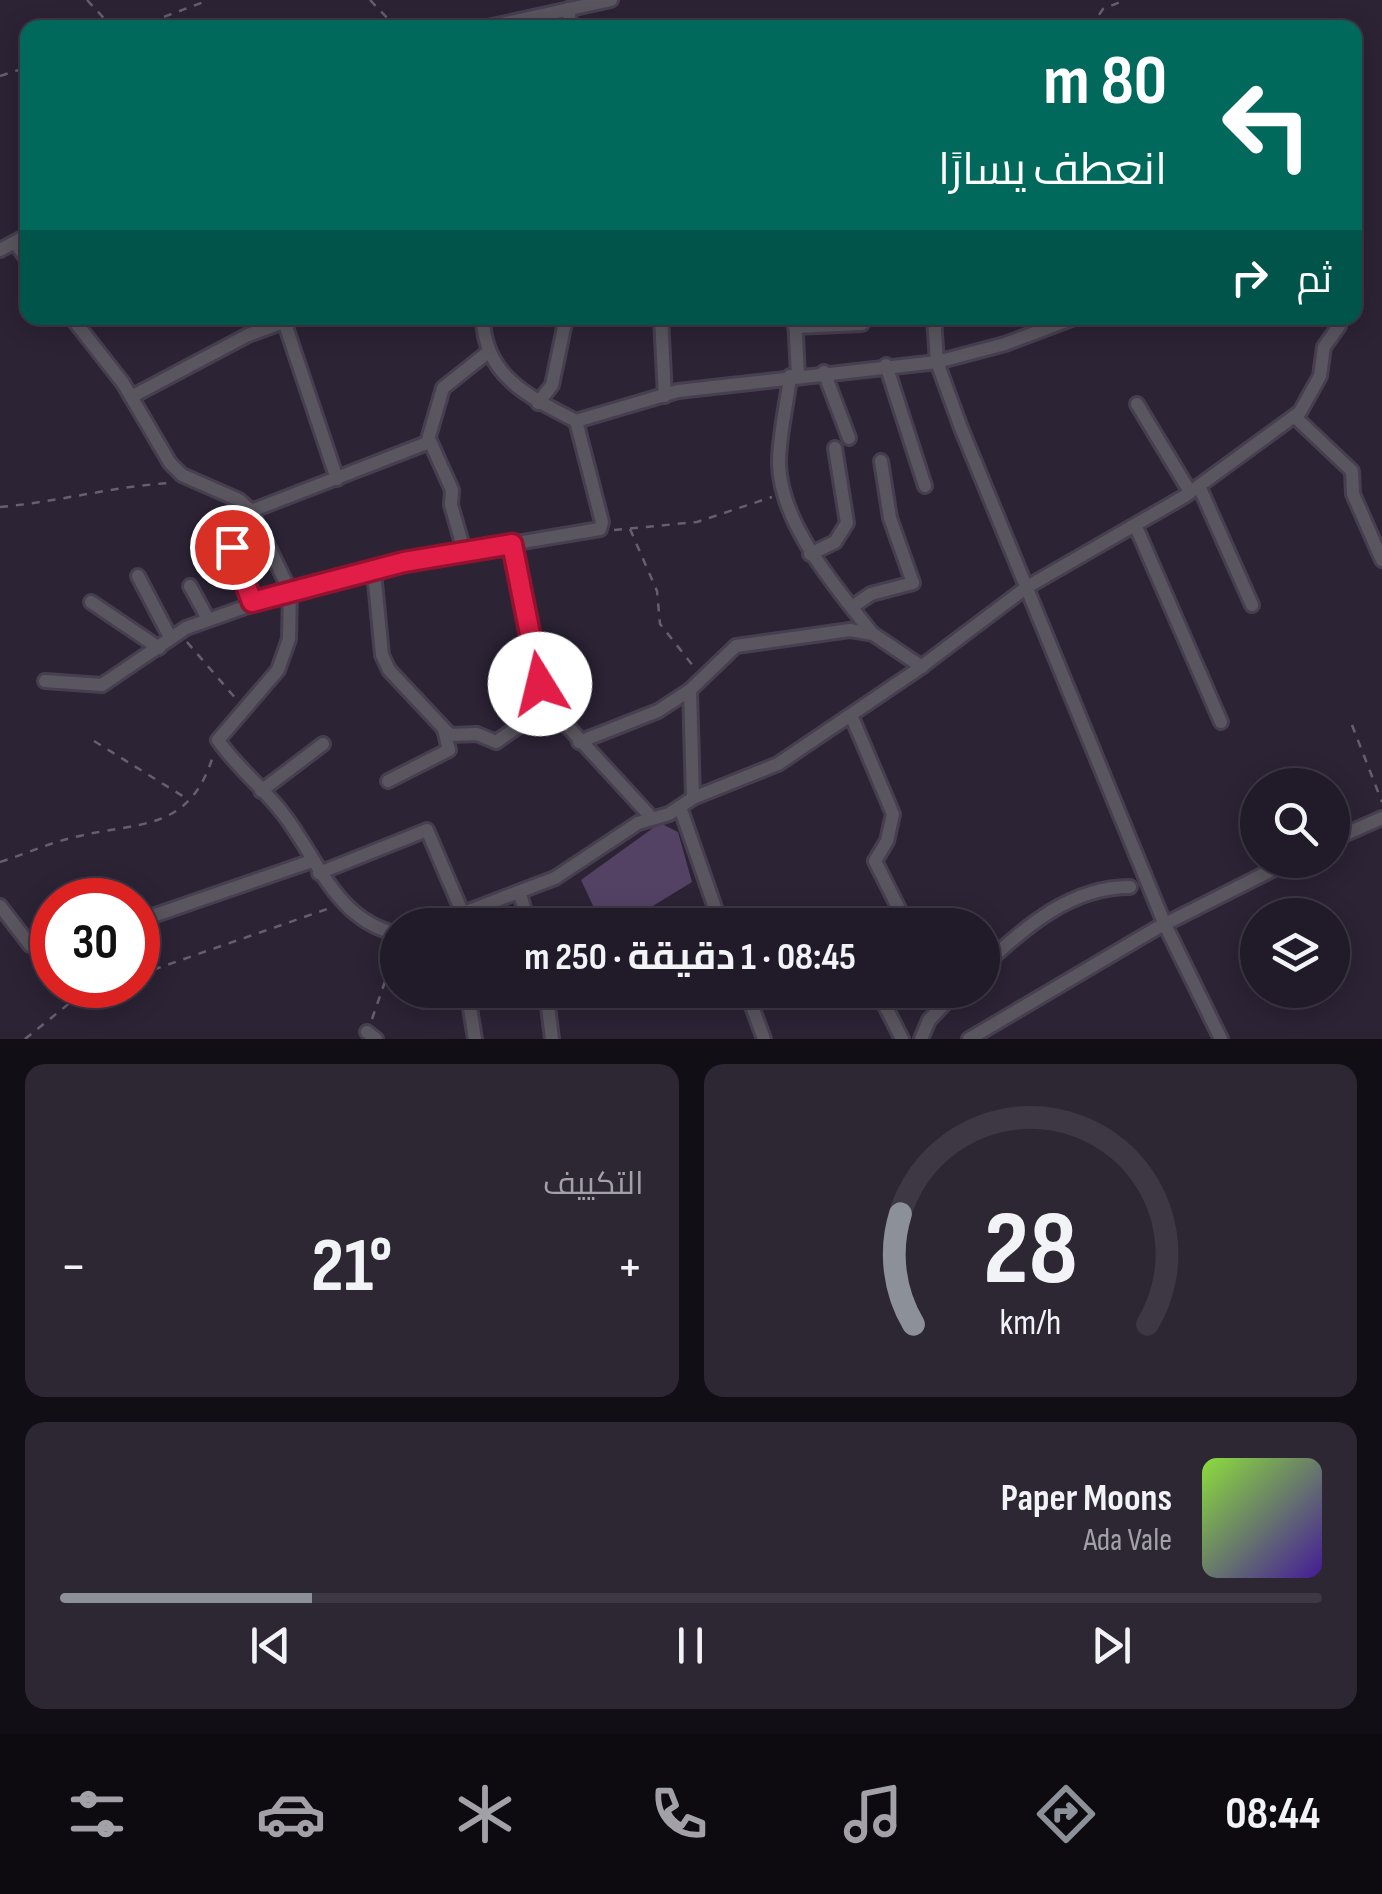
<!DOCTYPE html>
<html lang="ar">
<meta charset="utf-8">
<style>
:root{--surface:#211a28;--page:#2d2734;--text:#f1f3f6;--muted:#a2a1a8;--line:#3e3845;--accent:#8c9099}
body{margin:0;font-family:"Sofia Sans Condensed",Cairo,sans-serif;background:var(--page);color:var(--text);direction:rtl;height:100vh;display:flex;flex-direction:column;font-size:38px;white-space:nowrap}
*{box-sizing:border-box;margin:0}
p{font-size:32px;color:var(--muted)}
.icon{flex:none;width:55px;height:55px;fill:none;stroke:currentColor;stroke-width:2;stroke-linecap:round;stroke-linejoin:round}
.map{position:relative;height:1039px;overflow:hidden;direction:ltr}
.side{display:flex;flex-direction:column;gap:25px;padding:25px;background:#120e16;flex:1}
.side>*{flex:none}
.banner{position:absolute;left:20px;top:20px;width:1342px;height:305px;border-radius:20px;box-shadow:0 5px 25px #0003,0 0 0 2px var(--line);direction:rtl;background:#00695c;color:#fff;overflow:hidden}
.fabs{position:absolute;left:1240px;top:768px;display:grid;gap:20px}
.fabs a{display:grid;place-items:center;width:110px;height:110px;border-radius:50%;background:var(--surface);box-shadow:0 5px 25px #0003,0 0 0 2px var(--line);font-size:50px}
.speed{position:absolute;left:30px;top:878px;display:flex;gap:20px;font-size:50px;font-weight:700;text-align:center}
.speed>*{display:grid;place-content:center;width:130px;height:130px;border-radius:50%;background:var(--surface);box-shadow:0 5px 25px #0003,0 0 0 2px var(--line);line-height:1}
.speed .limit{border:15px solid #d22;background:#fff;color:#111}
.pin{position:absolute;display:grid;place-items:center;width:85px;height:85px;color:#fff;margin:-42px;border:5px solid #fff;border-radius:50%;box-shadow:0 2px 10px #0007}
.me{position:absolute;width:110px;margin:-55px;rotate:351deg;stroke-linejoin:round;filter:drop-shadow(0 0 8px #0008)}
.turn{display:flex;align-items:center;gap:35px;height:210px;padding:0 30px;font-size:45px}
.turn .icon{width:130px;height:130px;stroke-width:2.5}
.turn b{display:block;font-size:70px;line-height:85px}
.then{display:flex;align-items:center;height:95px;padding:0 30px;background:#0003;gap:20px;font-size:38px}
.big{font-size:75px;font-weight:700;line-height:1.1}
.side .widget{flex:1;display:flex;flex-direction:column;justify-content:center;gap:15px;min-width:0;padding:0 35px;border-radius:20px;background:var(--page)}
.side .dial{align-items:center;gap:0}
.dial svg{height:260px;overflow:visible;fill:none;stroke:var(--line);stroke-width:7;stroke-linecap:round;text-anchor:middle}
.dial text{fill:var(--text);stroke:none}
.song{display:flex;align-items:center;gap:30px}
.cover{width:120px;height:120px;border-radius:15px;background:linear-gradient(135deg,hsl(90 70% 55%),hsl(260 70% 35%))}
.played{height:10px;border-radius:5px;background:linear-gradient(90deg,var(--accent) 20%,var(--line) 20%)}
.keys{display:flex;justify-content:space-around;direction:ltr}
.heat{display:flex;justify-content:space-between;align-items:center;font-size:55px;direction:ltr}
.side .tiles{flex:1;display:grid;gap:25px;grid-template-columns:1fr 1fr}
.widget:last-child{grid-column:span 2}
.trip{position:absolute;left:380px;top:908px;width:620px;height:100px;border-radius:50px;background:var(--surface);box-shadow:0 5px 25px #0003,0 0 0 2px var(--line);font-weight:700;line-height:100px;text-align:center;direction:rtl}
.tab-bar{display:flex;height:160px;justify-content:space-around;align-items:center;background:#0d0a10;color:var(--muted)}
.tab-bar .icon{width:70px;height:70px}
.tab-bar .current{color:var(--accent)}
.tab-bar b{font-size:45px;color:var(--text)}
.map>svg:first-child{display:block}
.green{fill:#534264}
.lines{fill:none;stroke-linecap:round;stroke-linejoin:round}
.street-casing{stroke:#473f50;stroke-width:18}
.path{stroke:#665f6f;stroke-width:2.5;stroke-dasharray:8 8;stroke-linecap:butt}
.street{stroke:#5a565f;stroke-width:12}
.route-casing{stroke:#92132f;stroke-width:25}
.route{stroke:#e11d48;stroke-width:18}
</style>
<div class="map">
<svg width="1382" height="1039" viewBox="0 0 1382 1039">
<rect width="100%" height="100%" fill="#2c2335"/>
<path class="green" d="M 660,823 L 678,832 L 692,882 L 643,912 L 647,925 L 602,925 L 581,880 Z"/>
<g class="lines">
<defs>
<g id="street">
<path d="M 568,9 L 571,28"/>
<path d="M 483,28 L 611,0"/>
<path d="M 15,243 L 28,260"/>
<path d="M 0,250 L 28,235"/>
<path d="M 72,318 L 123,383 L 170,463 L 182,475 L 239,500 L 251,511 L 290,591 L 289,639 L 278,670 L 218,740 C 237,768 264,788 284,815 C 318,859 336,921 398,934"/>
<path d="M 483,318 C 484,376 529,397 576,421 L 678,391 L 937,362 L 1005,344 L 1074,318"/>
<path d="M 661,318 L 665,396"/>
<path d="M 795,318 L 798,375"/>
<path d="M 934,318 L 937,362 L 961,428 L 1165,925 L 1221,1039"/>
<path d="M 285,324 L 337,479"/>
<path d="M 795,327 L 862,324"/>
<path d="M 886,365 L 925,486"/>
<path d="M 824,372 L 849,438"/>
<path d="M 790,376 C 787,405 779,434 779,463 C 780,523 835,586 871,632"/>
<path d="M 131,397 L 248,335 L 294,318"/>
<path d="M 538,403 L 552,385 L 566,318"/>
<path d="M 1137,404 L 1190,492"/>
<path d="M 1295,417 L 1352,471 L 1353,494 L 1382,560"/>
<path d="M 430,441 L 452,490 L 451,505 L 465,554"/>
<path d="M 1199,486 L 1252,605"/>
<path d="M 251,511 L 427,443 L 443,388 L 487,353"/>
<path d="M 1136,527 L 1221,722"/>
<path d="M 512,544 L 537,674 L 549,706 L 651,817"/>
<path d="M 232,547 L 253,602"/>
<path d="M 810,554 L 835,542 L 847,523 L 835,448"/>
<path d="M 374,572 L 382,655 L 389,670 L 450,735 L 477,734 L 496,742 L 519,726 L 556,716"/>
<path d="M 138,576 L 170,637"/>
<path d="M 190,586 L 208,619"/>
<path d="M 91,602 L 159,648"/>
<path d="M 852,607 L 871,594 L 913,583 L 890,518 L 881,461"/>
<path d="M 45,681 L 102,685 L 186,628 L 290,591 L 404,562 L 600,529 L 602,522 L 576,421"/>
<path d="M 851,715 L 893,814 L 887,841 L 875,861 L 907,925"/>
<path d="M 579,742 L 658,711 L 690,690"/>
<path d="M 388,781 L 449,750 L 444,729"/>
<path d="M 261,791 L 323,744"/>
<path d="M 693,798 L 690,690 L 736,646 L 850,630 L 873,634 L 922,667"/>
<path d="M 680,807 L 721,925"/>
<path d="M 1332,840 L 1382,818"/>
<path d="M 319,873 L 427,830 L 463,914"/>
<path d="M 520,894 L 529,925"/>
<path d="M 0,906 L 30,945 L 52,949"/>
<path d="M 138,921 L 312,861"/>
<path d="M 432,925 L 555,878 L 638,823 L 669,814 L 693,798 L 778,764 L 917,670 L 1027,587 L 1185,496 L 1300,412 L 1320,376 L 1324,347 L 1339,326 L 1337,318"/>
<path d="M 982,967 C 1025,928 1069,887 1130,887"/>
<path d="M 467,990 L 475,1039"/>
<path d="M 546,990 L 552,1039"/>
<path d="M 746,990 L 764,1039"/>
<path d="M 877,990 L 902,1039"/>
<path d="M 423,1001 L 425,990"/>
<path d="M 367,1032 L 376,1039"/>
<path d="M 921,1039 L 929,1020 L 958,990"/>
<path d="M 969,1039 L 1157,928 L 1292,860"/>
</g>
</defs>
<use href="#street" class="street-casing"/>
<g class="path">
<path d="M 87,0 L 113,28"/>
<path d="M 370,0 L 397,28"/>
<path d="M 134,28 L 209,0"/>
<path d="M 1090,28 L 1103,9 L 1125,0"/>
<path d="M 0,76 L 28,67"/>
<path d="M 0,507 C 58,502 114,486 171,483"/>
<path d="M 630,529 L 657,591 L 660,624 L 694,667"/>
<path d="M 614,530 L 697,522 L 772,497"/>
<path d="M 187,642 L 237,700"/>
<path d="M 1352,725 L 1382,802"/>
<path d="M 94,741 L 189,800"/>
<path d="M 0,862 C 25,854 49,843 75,837 C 139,821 189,833 213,756"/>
<path d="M 138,975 L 333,907"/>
<path d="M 372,1019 L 397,947"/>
<path d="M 25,1039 L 92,985"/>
</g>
<use href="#street" class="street"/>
</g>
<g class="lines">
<defs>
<path id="route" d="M 232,547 L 252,602 L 404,562 L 512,544 L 540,684"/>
</defs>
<use href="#route" class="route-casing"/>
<use href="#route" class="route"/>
</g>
</svg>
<div class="fabs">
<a><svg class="icon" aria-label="search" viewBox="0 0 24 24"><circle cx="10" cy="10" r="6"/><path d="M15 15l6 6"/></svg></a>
<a><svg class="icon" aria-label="layers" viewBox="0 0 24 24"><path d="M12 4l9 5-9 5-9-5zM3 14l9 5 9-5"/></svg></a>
</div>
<div class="speed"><div class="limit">30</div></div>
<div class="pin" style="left:232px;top:547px;background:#d93025"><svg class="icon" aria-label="arrive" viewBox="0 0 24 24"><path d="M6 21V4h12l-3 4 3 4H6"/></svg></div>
<svg class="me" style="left:540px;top:684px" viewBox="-20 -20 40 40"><circle r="19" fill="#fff"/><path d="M0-13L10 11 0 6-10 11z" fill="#e11d48"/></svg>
<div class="trip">08:45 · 1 دقيقة · 250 m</div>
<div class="banner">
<div class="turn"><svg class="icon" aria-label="left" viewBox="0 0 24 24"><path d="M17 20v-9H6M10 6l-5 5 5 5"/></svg><div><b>80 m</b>انعطف يسارًا</div></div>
<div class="then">ثم<svg class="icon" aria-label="right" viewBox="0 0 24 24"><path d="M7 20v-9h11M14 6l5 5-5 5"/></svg></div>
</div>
</div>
<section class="side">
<div class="tiles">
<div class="widget dial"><svg viewBox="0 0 100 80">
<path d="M14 69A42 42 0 1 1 86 69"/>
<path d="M14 69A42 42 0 0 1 10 35" stroke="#8c9099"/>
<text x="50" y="56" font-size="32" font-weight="700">28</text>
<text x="50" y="72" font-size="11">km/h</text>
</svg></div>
<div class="widget"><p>التكييف</p>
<div class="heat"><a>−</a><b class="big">21°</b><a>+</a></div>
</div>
<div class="widget">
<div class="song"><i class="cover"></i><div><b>Paper Moons</b><p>Ada Vale</p></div></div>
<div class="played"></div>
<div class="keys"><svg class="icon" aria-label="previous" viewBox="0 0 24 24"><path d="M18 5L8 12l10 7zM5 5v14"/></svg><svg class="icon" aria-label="pause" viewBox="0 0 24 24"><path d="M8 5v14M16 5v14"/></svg><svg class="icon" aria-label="next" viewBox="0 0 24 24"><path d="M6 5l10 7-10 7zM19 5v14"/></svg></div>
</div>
</div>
</section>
<nav class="tab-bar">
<b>08:44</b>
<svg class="icon current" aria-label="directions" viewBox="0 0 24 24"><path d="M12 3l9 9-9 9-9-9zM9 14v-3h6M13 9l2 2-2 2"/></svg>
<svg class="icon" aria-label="music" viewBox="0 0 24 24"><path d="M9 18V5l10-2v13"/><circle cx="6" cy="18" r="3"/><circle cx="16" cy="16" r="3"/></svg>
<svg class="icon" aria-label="phone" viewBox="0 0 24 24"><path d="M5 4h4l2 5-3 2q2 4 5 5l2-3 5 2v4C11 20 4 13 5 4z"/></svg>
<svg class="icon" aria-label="climate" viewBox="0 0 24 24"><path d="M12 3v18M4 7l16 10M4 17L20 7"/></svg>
<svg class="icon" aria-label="car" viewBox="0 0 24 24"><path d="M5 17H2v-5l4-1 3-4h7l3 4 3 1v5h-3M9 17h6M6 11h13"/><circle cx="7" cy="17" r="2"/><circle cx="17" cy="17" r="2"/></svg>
<svg class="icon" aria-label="filters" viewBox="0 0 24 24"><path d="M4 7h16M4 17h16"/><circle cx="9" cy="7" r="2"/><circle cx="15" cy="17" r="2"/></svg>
</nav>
